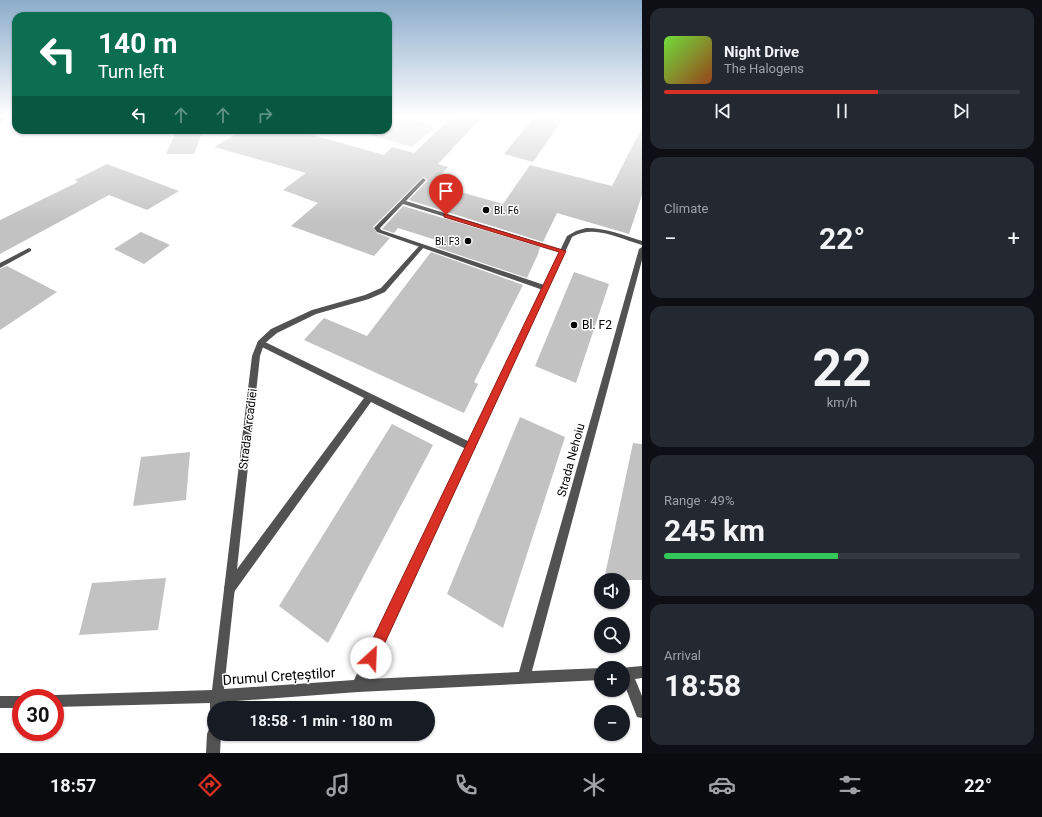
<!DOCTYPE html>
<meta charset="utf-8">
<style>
:root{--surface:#171b24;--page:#242831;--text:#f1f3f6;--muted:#9ea1a6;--line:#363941;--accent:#d93025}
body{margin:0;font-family:Roboto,sans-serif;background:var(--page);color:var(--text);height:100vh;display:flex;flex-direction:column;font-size:15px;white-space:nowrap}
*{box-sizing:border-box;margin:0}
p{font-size:13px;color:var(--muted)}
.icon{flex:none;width:22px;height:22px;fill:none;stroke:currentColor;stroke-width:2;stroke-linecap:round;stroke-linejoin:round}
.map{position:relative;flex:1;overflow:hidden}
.details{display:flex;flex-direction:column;gap:8px;padding:8px;background:#0d0f14;width:400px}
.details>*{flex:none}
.banner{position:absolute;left:12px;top:12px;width:380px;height:122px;border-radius:12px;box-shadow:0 1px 3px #0004;background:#0b6e4f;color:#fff;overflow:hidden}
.buttons{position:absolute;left:594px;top:573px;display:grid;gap:8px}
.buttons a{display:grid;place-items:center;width:36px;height:36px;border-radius:50%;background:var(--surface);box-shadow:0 1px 3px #0004;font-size:20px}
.speed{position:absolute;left:12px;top:689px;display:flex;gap:8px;font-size:20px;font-weight:700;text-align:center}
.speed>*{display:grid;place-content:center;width:52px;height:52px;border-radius:50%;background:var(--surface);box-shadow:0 1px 3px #0004;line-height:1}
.speed .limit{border:6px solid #d22;background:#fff;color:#111}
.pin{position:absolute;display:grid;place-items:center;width:34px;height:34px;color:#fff;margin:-41px -17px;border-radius:50% 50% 50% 0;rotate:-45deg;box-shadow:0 0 4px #0007}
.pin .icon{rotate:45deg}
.me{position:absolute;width:44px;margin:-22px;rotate:25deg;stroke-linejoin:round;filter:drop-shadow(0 0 3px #0008)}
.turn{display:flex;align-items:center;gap:14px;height:84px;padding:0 20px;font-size:18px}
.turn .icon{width:52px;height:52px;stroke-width:2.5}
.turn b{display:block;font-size:28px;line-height:34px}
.lanes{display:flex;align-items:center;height:38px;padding:0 20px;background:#0003;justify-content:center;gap:20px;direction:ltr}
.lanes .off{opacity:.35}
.big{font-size:30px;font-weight:700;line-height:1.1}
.details .widget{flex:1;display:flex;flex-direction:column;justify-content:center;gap:6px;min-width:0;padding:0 14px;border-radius:12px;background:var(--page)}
.details .dial{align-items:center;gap:0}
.dial b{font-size:52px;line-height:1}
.song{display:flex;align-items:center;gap:12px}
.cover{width:48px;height:48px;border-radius:6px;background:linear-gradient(135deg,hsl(100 70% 55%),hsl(20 70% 35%))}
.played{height:4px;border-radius:2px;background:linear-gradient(90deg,var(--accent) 60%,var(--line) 60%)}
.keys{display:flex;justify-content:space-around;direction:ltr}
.heat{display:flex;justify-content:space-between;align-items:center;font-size:22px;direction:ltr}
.charge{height:6px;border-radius:3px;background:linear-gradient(90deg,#34c759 49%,var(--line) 0)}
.trip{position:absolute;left:207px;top:701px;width:228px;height:40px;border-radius:20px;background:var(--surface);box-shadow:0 1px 3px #0004;font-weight:700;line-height:40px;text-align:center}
.menu{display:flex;height:64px;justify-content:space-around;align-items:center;background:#090b0e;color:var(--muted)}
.menu .icon{width:28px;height:28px}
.menu .current{color:var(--accent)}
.menu b{font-size:18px;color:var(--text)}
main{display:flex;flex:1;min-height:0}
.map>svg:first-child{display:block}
.green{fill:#d9d9d9}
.building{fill:#c2c2c2}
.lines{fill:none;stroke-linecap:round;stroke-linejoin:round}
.service{fill:#525252;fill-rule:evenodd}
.minor{fill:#525252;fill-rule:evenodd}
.route{fill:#d93025;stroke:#8d1f18}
.poi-dot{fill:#000;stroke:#fff;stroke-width:1.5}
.labels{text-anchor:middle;stroke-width:3;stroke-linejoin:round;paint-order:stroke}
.far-poi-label{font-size:10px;fill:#000;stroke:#fff;text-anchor:start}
.poi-label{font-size:12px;fill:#000;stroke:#fff;text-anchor:start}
.street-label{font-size:12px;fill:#000;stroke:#fff}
.near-street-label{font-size:14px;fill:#000;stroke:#fff}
</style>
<main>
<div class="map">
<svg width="642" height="753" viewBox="0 0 642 753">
<rect width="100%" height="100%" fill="#fff"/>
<path class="green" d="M 388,117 L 402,117 L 436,126 L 412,147 L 353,130 L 388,130 Z"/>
<g class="building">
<path d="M 452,117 L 482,117 L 438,164 L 448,167 L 432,184 L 503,204 L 530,165 L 612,186 L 642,127 L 642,195 L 629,234 L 557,213 L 543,242 L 409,200 L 427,181 L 427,179 L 423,177 L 373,227 L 377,233 L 390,238 L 374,256 L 291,226 L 318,203 L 283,190 L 306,173 L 214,147 L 243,130 L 295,130 L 384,155 L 392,147 L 414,153 Z"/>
<path d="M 534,117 L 564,117 L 533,162 L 504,154 Z"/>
<path d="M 177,130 L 203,130 L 194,154 L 166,154 Z"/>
<path d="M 107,164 L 179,191 L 147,210 L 109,195 L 0,254 L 0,220 L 78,182 L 75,180 Z"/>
<path d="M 403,206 L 540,247 L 538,254 L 527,278 L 435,247 L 439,241 L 398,228 L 394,233 L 382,229 Z"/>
<path d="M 141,232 L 170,245 L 144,264 L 114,249 Z"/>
<path d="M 431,252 L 523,285 L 474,382 L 478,384 L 464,413 L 304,340 L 324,318 L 367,336 Z"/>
<path d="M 7,266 L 57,292 L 0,330 L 0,269 Z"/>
<path d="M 574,272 L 609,284 L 576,383 L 535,366 Z"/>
<path d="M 520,417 L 565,437 L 503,628 L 447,594 Z"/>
<path d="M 392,424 L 433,445 L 328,643 L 279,606 Z"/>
<path d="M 633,443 L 642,444 L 642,580 L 604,580 Z"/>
<path d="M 190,452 L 186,500 L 133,506 L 141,457 Z"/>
<path d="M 166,578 L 158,630 L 79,635 L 92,583 Z"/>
</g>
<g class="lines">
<g class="service">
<path d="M 423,178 L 426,180 L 425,181 L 406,201 L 566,251 L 565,252 L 561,252 L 403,204 L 380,228 L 381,230 L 547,286 L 547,290 L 543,290 L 377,232 L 374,228 L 375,227 Z"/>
<path d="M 261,340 L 474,444 L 476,447 L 474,450 L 471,451 L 468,450 L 371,402 L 234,592 L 230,594 L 226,592 L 224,588 L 226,584 L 364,398 L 258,345 L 257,343 Z"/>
</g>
<g class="minor">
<path d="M 0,117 L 5,117 L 0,122 Z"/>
<path d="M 586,228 C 606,228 623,235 642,241 L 642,245 C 619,239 595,224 572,237 L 368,679 L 519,672 L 639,249 L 642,247 L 642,260 L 532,671 L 601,668 L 601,680 L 358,692 L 223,702 L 222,708 L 214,708 L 214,714 L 211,713 L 210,708 L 210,703 L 55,707 L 55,698 L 50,698 L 55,695 L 212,690 L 252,356 L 258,341 L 271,329 L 312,310 L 365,295 L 381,288 L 420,245 L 424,245 L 424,247 L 385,292 L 369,299 L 316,314 L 277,333 L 264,344 L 260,356 L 224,689 L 354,680 L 567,236 L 576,231 Z"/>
<path d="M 29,248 L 31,249 L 31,251 L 0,268 L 0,263 Z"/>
<path d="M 642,666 L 642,678 L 635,679 L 642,696 L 642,718 L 637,717 L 623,681 L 623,668 L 620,668 Z"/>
<path d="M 0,696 L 21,696 L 26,698 L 21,698 L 21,708 L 0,708 Z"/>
<path d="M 214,727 L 214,734 L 221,734 L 220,753 L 206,753 L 207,734 L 209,729 Z"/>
</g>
</g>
<linearGradient id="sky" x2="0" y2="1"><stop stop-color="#8baccb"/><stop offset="0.52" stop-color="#fff"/><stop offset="1" stop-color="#fff" stop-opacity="0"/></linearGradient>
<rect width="642" height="223" fill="url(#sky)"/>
<path class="route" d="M 444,214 L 566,251 L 376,662 L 371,664 L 366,662 L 364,658 L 366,653 L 559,252 L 444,217 Z"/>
<g class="poi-dot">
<circle cx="486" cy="210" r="4"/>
<circle cx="468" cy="241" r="4"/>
<circle cx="574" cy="325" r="4"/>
</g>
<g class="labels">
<g class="far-poi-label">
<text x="494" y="214">Bl. F6</text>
<text x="460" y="245" text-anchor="end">Bl. F3</text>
</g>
<g class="poi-label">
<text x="582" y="329">Bl. F2</text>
</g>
<g class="street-label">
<text transform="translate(248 429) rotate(-83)" y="4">Strada Arcadiei</text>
<text transform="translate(571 460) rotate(-75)" y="4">Strada Nehoiu</text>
</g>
<g class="near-street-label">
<text transform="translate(279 676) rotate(-4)" y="5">Drumul Crețeștilor</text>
</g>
</g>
</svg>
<div class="buttons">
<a><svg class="icon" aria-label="sound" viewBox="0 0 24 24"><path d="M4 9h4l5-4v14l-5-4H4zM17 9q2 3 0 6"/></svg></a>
<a><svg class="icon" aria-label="search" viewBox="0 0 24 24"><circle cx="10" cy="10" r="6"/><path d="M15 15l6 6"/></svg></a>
<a>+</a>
<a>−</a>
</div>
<div class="speed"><div class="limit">30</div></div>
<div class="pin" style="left:446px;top:215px;background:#d93025"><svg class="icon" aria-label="arrive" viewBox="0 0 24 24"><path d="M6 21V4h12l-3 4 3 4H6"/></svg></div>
<svg class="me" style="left:371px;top:658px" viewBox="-20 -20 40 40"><circle r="19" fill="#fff"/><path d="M0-13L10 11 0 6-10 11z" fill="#d93025"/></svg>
<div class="trip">18:58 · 1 min · 180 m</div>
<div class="banner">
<div class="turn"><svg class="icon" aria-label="left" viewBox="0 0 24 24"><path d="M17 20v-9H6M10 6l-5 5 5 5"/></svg><div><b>140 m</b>Turn left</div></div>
<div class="lanes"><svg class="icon" aria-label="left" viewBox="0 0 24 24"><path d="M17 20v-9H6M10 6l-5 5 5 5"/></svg><svg class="icon off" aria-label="ahead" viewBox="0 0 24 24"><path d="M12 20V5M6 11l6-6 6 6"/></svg><svg class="icon off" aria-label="ahead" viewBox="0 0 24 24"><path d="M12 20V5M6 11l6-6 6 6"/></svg><svg class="icon off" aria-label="right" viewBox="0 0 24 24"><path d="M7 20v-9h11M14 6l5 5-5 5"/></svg></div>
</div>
</div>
<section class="details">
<div class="widget">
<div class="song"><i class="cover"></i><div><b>Night Drive</b><p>The Halogens</p></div></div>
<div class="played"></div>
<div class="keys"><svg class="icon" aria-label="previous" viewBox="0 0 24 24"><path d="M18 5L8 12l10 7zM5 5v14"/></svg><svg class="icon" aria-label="pause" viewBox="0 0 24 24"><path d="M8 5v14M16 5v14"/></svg><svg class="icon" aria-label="next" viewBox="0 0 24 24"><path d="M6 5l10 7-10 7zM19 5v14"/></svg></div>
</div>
<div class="widget"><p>Climate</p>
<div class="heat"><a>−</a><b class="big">22°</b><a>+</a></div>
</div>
<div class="widget dial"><b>22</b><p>km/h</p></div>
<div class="widget"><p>Range · 49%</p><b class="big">245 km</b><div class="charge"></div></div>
<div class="widget"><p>Arrival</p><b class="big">18:58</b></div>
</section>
</main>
<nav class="menu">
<b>18:57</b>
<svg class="icon current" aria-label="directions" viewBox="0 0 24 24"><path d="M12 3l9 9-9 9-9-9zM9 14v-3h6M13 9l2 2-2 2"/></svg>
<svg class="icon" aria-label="music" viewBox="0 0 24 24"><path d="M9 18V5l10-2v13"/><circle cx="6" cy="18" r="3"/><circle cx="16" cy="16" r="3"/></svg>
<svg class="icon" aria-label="phone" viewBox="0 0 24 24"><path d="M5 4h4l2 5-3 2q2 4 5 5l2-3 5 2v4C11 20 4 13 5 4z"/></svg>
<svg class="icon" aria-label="climate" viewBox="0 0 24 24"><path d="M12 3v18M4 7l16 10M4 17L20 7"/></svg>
<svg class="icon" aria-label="car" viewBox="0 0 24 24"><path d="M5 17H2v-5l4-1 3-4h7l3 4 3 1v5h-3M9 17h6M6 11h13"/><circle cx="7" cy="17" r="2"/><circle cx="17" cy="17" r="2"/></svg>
<svg class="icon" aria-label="filters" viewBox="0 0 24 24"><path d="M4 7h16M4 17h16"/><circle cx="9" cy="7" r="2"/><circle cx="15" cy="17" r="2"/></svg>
<b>22°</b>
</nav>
